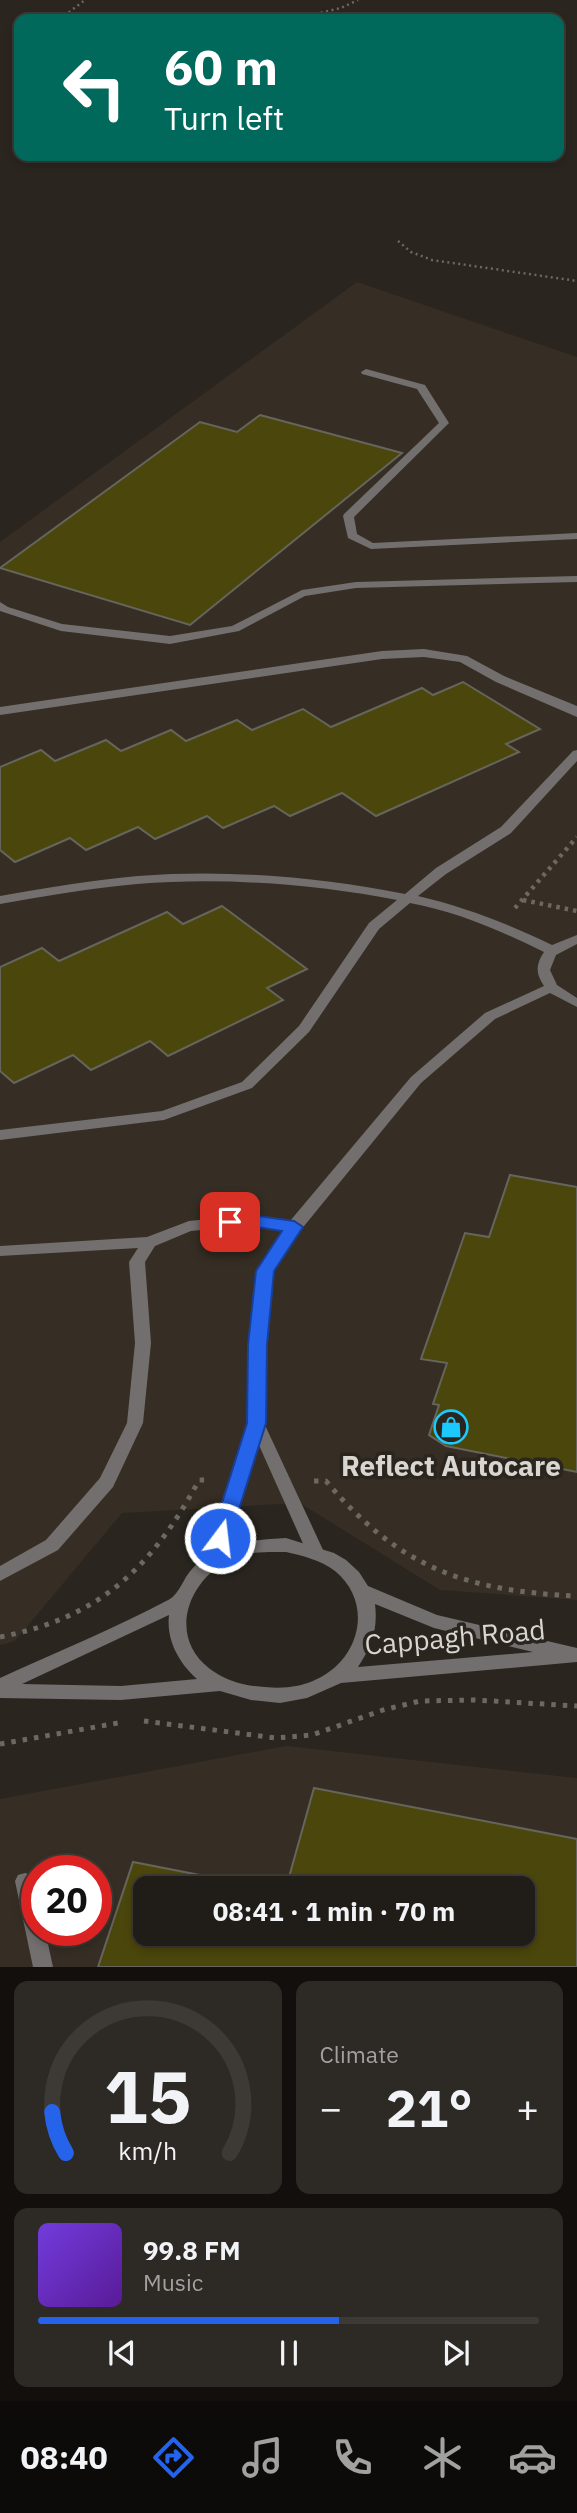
<!DOCTYPE html>
<meta charset="utf-8">
<style>
:root{--surface:#201c17;--page:#2d2924;--text:#f1f3f6;--muted:#a2a1a1;--line:#3d3a36;--accent:#2563eb}
body{margin:0;font-family:"IBM Plex Sans",sans-serif;background:var(--page);color:var(--text);height:100vh;display:flex;flex-direction:column;font-size:26px;white-space:nowrap}
*{box-sizing:border-box;margin:0}
p{font-size:23px;color:var(--muted)}
.icon{flex:none;width:38px;height:38px;fill:none;stroke:currentColor;stroke-width:2;stroke-linecap:round;stroke-linejoin:round}
.map{position:relative;height:1967px;overflow:hidden}
.panel{display:flex;flex-direction:column;gap:14px;padding:14px;background:#120f0d;flex:1}
.panel>*{flex:none}
.guide{position:absolute;left:14px;top:14px;width:550px;height:147px;border-radius:14px;box-shadow:0 4px 10px #0003,0 0 0 2px var(--line);background:#00695c;color:#fff;overflow:hidden}
.speed{position:absolute;left:21px;top:1855px;display:flex;gap:14px;font-size:35px;font-weight:700;text-align:center}
.speed>*{display:grid;place-content:center;width:91px;height:91px;border-radius:50%;background:var(--surface);box-shadow:0 4px 10px #0003,0 0 0 2px var(--line);line-height:1}
.speed .limit{border:10px solid #d22;background:#fff;color:#111}
.pin{position:absolute;display:grid;place-items:center;width:60px;height:60px;color:#fff;margin:-30px;border-radius:14px;box-shadow:0 4px 10px #0006}
.me{position:absolute;width:77px;margin:-38px;rotate:15deg;stroke-linejoin:round;filter:drop-shadow(0 0 5px #0008)}
.turn{display:flex;align-items:center;gap:24px;height:147px;padding:0 35px;font-size:32px}
.turn .icon{width:91px;height:91px;stroke-width:2.5}
.turn b{display:block;font-size:49px;line-height:60px}
.big{font-size:52px;font-weight:800;line-height:1.1}
.panel .card{flex:1;display:flex;flex-direction:column;justify-content:center;gap:10px;min-width:0;padding:0 24px;border-radius:14px;background:var(--page)}
.panel .dial{align-items:center;gap:0}
.dial svg{height:182px;overflow:visible;fill:none;stroke:var(--line);stroke-width:7;stroke-linecap:round;text-anchor:middle}
.dial text{fill:var(--text);stroke:none}
.song{display:flex;align-items:center;gap:21px}
.cover{width:84px;height:84px;border-radius:10px;background:linear-gradient(135deg,hsl(260 70% 55%),hsl(270 70% 35%))}
.played{height:7px;border-radius:4px;background:linear-gradient(90deg,var(--accent) 60%,var(--line) 60%)}
.keys{display:flex;justify-content:space-around;direction:ltr}
.heat{display:flex;justify-content:space-between;align-items:center;font-size:38px;direction:ltr}
.panel .tiles{flex:1;display:grid;gap:14px;grid-template-columns:1fr 1fr}
.card:last-child{grid-column:span 2}
.trip{position:absolute;left:133px;top:1876px;width:402px;height:70px;border-radius:14px;background:var(--surface);box-shadow:0 4px 10px #0003,0 0 0 2px var(--line);font-weight:800;line-height:70px;text-align:center}
.menu{display:flex;height:112px;justify-content:space-around;align-items:center;background:#0d0b09;color:var(--muted)}
.menu .icon{width:49px;height:49px}
.menu .on{color:var(--accent)}
.menu b{font-size:32px;color:var(--text)}
.map>svg:first-child{display:block}
.built{fill:#362e24;fill-rule:evenodd}
.building{fill:#4b460b;stroke:#65655d;stroke-width:2}
.lines{fill:none;stroke-linecap:round;stroke-linejoin:round}
.path-far2{stroke:#6c6862;stroke-width:2.5;stroke-dasharray:2 3.5;stroke-linecap:butt}
.path-far1{stroke:#6c6862;stroke-width:4.5;stroke-dasharray:3.5 5;stroke-linecap:butt}
.path{stroke:#6c6862;stroke-width:5;stroke-dasharray:4.5 7;stroke-linecap:butt}
.service{fill:#736f6e;fill-rule:evenodd}
.tertiary{fill:#736f6e;fill-rule:evenodd}
.route{fill:#2563eb;stroke:#184099;stroke-width:2}
.labels{text-anchor:middle;stroke-width:7;stroke-linejoin:round;paint-order:stroke}
.near-poi-label{font-size:28px;font-weight:bold;fill:#d9d6d2;stroke:#2a251f}
.near-street-label{font-size:28px;fill:#d9d6d2;stroke:#2a251f}
</style>
<div class="map">
<svg width="577" height="1967" viewBox="0 0 577 1967">
<rect width="100%" height="100%" fill="#2a251f"/>
<g class="built">
<path d="M 357,282 L 577,357 L 577,1600 L 440,1590 L 300,1503 L 122,1513 L 15,1641 L 0,1645 L 0,542 Z"/>
<path d="M 286,1746 L 577,1778 L 577,1967 L 0,1967 L 0,1799 ZM 37,1871 L 96,1871 L 96,1930 L 37,1930 ZM 145,1888 L 523,1888 L 523,1934 L 145,1934 Z"/>
</g>
<g class="building">
<path d="M 260,415 L 402,453 L 190,625 L 0,568 L 200,422 L 237,432 Z"/>
<path d="M 463,682 L 540,729 L 506,744 L 519,752 L 376,816 L 342,793 L 290,816 L 274,806 L 223,828 L 207,816 L 155,839 L 138,827 L 86,850 L 70,838 L 15,862 L 0,850 L 0,767 L 41,750 L 55,761 L 106,740 L 121,751 L 171,730 L 186,741 L 237,720 L 252,730 L 303,709 L 331,727 L 422,688 L 433,695 Z"/>
<path d="M 222,906 L 307,969 L 267,988 L 283,1000 L 168,1056 L 150,1041 L 91,1070 L 73,1055 L 14,1083 L 0,1071 L 0,967 L 42,948 L 59,961 L 167,912 L 183,924 Z"/>
<path d="M 510,1175 L 577,1187 L 577,1472 L 446,1446 L 429,1435 L 439,1405 L 433,1404 L 447,1363 L 421,1359 L 465,1233 L 489,1237 Z"/>
<path d="M 314,1788 L 577,1839 L 577,1967 L 98,1967 L 133,1862 L 266,1888 L 145,1888 L 145,1934 L 523,1934 L 523,1888 L 286,1888 Z"/>
</g>
<g class="lines">
<g class="path-far2">
<path d="M 60,19 L 85,0"/>
<path d="M 294,19 L 341,8 L 358,0"/>
<path d="M 398,241 L 411,252 L 432,260 L 577,281"/>
</g>
<g class="path-far1">
<path d="M 523,900 L 577,911"/>
<path d="M 515,908 L 577,837"/>
</g>
<g class="path">
<path d="M 314,1481 L 326,1481 C 399,1568 466,1591 577,1596"/>
<path d="M 0,1637 C 99,1618 152,1568 199,1480 L 207,1480"/>
<path d="M 144,1721 L 276,1738 L 312,1735 L 383,1710 L 420,1701 L 475,1700 L 577,1706"/>
<path d="M 0,1744 L 118,1723"/>
</g>
<g class="service">
<path d="M 366,369 L 425,385 L 449,423 L 354,517 L 357,534 L 373,543 L 577,533 L 577,539 L 371,549 L 348,538 L 343,516 L 344,514 L 439,423 L 417,389 L 362,374 L 361,372 Z"/>
<path d="M 577,576 L 577,582 L 356,588 L 305,596 L 239,631 L 170,644 L 61,631 L 0,611 L 0,602 L 8,607 L 62,624 L 170,636 L 232,626 L 302,590 L 356,582 Z"/>
<path d="M 424,649 L 467,656 L 504,676 L 577,706 L 577,717 L 496,682 L 460,662 L 424,657 L 382,659 L 0,715 L 0,707 L 382,651 Z"/>
<path d="M 577,750 L 577,761 L 511,833 L 446,874 L 418,896 C 465,907 509,924 552,945 L 577,935 L 577,944 L 556,955 L 550,970 L 557,985 L 577,998 L 577,1007 L 550,993 L 495,1019 L 421,1083 L 300,1231 L 273,1271 L 266,1345 L 264,1423 L 324,1552 L 321,1557 L 315,1559 L 309,1557 L 258,1443 L 235,1515 L 224,1561 L 221,1566 L 215,1568 L 209,1566 L 206,1561 L 217,1515 L 248,1423 L 250,1345 L 257,1271 L 284,1231 L 251,1225 L 191,1231 L 155,1246 L 145,1262 L 151,1343 L 143,1423 L 113,1487 L 58,1550 L 0,1581 L 0,1566 L 46,1540 L 100,1478 L 127,1423 L 135,1343 L 129,1262 L 138,1248 L 0,1256 L 0,1246 L 147,1237 L 189,1221 L 251,1215 L 290,1221 L 411,1077 L 485,1013 L 544,986 C 535,973 536,964 544,952 C 501,931 458,912 410,903 L 379,929 L 309,1032 L 252,1088 L 164,1120 L 0,1140 L 0,1130 L 162,1111 L 242,1082 L 299,1026 L 369,923 L 397,900 C 313,884 223,877 137,884 C 91,888 46,896 0,904 L 0,896 C 46,888 92,880 138,876 C 226,869 318,877 405,894 L 436,868 L 501,827 L 573,751 Z"/>
<path d="M 25,1873 L 32,1875 L 35,1881 L 37,1930 L 45,1930 L 53,1967 L 33,1967 L 15,1881 L 18,1875 Z"/>
</g>
<path class="tertiary" d="M 286,1538 L 334,1553 L 346,1560 L 359,1572 L 368,1586 L 437,1615 L 577,1648 L 577,1662 L 341,1683 L 307,1698 L 280,1703 L 251,1700 L 220,1691 L 121,1700 L 0,1698 L 0,1678 C 57,1652 115,1628 170,1599 C 179,1594 184,1577 192,1569 C 217,1543 252,1540 286,1538 ZM 286,1552 C 303,1556 321,1560 335,1571 C 374,1603 360,1659 317,1679 C 301,1687 283,1689 265,1687 C 245,1686 226,1681 210,1669 C 166,1635 189,1578 233,1558 C 249,1551 269,1552 286,1552 ZM 375,1604 L 434,1628 L 533,1652 L 358,1667 C 372,1646 378,1629 375,1604 ZM 169,1615 C 166,1640 179,1663 197,1679 L 121,1686 L 22,1684 Z"/>
</g>
<path class="route" d="M 251,1215 L 294,1221 L 303,1227 L 274,1271 L 267,1345 L 266,1423 L 230,1538 L 228,1543 L 220,1546 L 213,1543 L 211,1538 L 247,1423 L 248,1345 L 256,1271 L 282,1231 L 251,1226 L 230,1228 L 221,1222 L 230,1216 Z"/>
<defs>
<symbol id="shop-ring" viewBox="-11 -11 22 22"><circle r="9.5" fill="#2a251f" stroke="#1cc9fc" stroke-width="1.5"/><path d="M-5-2.5h2.3a2.7 3.5 0 0 1 5.4 0H5L5.5 6h-11ZM-1.5-2.5h3a1.5 2.3 0 0 0-3 0Z" fill="#1cc9fc"/></symbol>
</defs>
<g fill-rule="evenodd">
<use href="#shop-ring" x="432" y="1408" width="38" height="38"/>
</g>
<g class="labels">
<g class="near-poi-label">
<text x="451" y="1476">Reflect Autocare</text>
</g>
<g class="near-street-label">
<text transform="translate(455 1637) rotate(-5)" y="10">Cappagh Road</text>
</g>
</g>
</svg>
<div class="speed"><div class="limit">20</div></div>
<div class="pin" style="left:230px;top:1222px;background:#d93025"><svg class="icon" aria-label="arrive" viewBox="0 0 24 24"><path d="M6 21V4h12l-3 4 3 4H6"/></svg></div>
<svg class="me" style="left:220px;top:1538px" viewBox="-20 -20 40 40"><circle r="17" fill="#2563eb" stroke="#fff" stroke-width="3"/><path d="M0-11L8 9 0 5-8 9z" fill="#fff"/></svg>
<div class="trip">08:41 · 1 min · 70 m</div>
<div class="guide">
<div class="turn"><svg class="icon" aria-label="left" viewBox="0 0 24 24"><path d="M17 20v-9H6M10 6l-5 5 5 5"/></svg><div><b>60 m</b>Turn left</div></div>
</div>
</div>
<section class="panel">
<div class="tiles">
<div class="card dial"><svg viewBox="0 0 100 80">
<path d="M14 69A42 42 0 1 1 86 69"/>
<path d="M14 69A42 42 0 0 1 8 51" stroke="#2563eb"/>
<text x="50" y="56" font-size="32" font-weight="700">15</text>
<text x="50" y="72" font-size="11">km/h</text>
</svg></div>
<div class="card"><p>Climate</p>
<div class="heat"><a>−</a><b class="big">21°</b><a>+</a></div>
</div>
<div class="card">
<div class="song"><i class="cover"></i><div><b>99.8 FM</b><p>Music</p></div></div>
<div class="played"></div>
<div class="keys"><svg class="icon" aria-label="previous" viewBox="0 0 24 24"><path d="M18 5L8 12l10 7zM5 5v14"/></svg><svg class="icon" aria-label="pause" viewBox="0 0 24 24"><path d="M8 5v14M16 5v14"/></svg><svg class="icon" aria-label="next" viewBox="0 0 24 24"><path d="M6 5l10 7-10 7zM19 5v14"/></svg></div>
</div>
</div>
</section>
<nav class="menu">
<b>08:40</b>
<svg class="icon on" aria-label="directions" viewBox="0 0 24 24"><path d="M12 3l9 9-9 9-9-9zM9 14v-3h6M13 9l2 2-2 2"/></svg>
<svg class="icon" aria-label="music" viewBox="0 0 24 24"><path d="M9 18V5l10-2v13"/><circle cx="6" cy="18" r="3"/><circle cx="16" cy="16" r="3"/></svg>
<svg class="icon" aria-label="phone" viewBox="0 0 24 24"><path d="M5 4h4l2 5-3 2q2 4 5 5l2-3 5 2v4C11 20 4 13 5 4z"/></svg>
<svg class="icon" aria-label="climate" viewBox="0 0 24 24"><path d="M12 3v18M4 7l16 10M4 17L20 7"/></svg>
<svg class="icon" aria-label="car" viewBox="0 0 24 24"><path d="M5 17H2v-5l4-1 3-4h7l3 4 3 1v5h-3M9 17h6M6 11h13"/><circle cx="7" cy="17" r="2"/><circle cx="17" cy="17" r="2"/></svg>
</nav>
